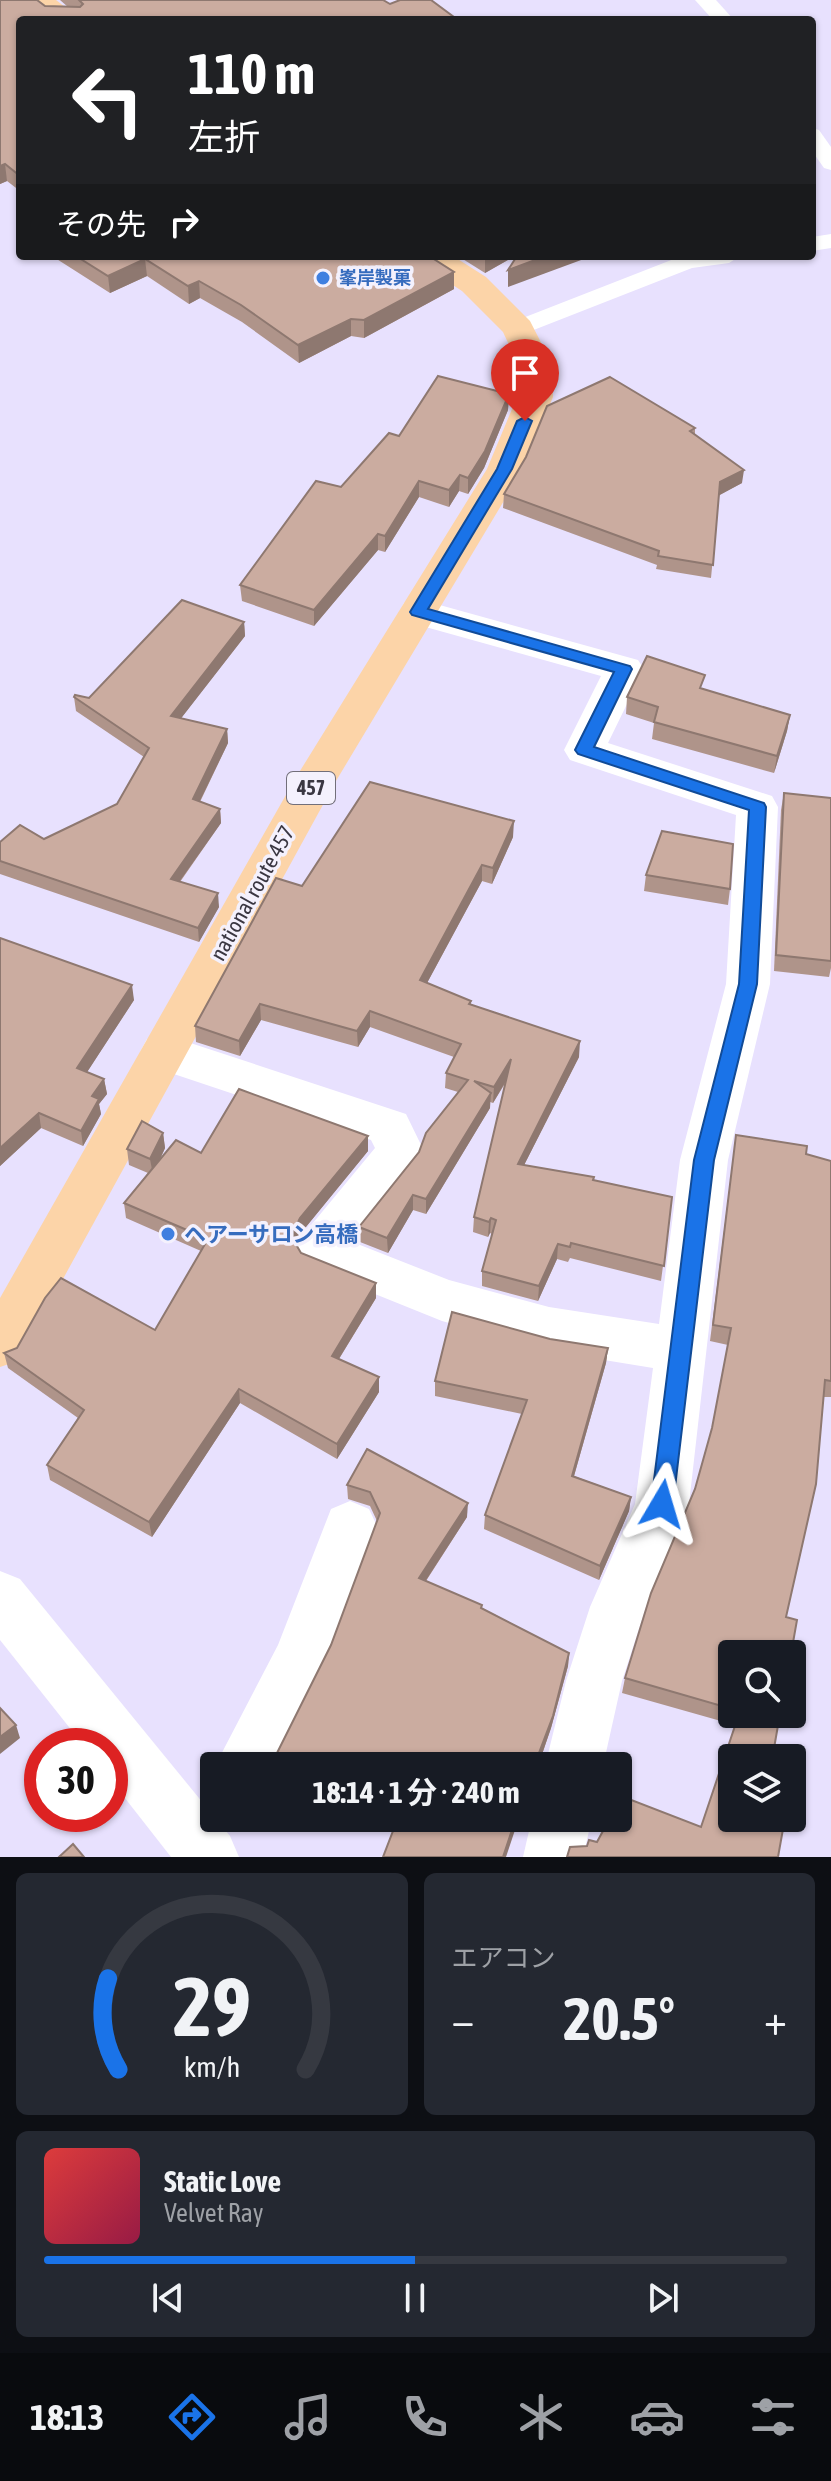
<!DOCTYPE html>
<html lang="ja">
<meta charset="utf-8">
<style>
:root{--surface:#171b24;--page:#242831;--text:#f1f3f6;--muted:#9ea1a6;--line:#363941;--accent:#1a73e8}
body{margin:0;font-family:"Asap Condensed","Noto Sans JP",sans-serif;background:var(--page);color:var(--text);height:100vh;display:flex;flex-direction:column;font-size:30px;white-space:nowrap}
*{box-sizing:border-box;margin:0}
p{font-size:26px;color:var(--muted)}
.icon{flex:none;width:44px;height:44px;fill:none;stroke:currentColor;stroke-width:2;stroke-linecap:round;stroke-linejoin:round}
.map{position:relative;height:1857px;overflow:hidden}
.side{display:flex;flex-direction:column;gap:16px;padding:16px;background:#0d0f14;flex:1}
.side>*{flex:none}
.hud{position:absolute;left:16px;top:16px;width:800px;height:244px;border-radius:8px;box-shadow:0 2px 6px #0004;background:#202124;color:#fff;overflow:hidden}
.fabs{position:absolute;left:718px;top:1640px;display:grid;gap:16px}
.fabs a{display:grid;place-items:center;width:88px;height:88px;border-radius:8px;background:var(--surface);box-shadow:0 2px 6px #0004;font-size:40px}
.speed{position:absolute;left:24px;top:1728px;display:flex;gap:16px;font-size:40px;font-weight:700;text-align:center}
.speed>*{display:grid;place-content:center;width:104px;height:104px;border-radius:50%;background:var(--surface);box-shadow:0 2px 6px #0004;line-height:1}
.speed .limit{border:12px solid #d22;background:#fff;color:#111}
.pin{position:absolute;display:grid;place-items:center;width:68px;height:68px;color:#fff;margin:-82px -34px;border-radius:50% 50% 50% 0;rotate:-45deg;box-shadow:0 0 8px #0007}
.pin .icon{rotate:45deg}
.me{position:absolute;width:88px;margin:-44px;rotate:7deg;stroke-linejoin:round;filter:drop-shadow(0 0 6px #0008)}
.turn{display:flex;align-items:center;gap:28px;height:168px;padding:0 40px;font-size:36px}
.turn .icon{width:104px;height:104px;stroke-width:2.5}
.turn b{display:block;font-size:56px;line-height:68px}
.then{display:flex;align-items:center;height:76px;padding:0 40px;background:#0003;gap:16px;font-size:30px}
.big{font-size:60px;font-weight:700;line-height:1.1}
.side .card{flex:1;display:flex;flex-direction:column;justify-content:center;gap:12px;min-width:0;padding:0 28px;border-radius:12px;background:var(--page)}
.side .dial{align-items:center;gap:0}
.dial svg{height:208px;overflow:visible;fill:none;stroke:var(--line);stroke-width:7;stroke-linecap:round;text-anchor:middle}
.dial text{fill:var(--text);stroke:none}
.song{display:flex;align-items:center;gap:24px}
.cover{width:96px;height:96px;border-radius:12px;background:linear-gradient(135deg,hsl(0 70% 55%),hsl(340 70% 35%))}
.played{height:8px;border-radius:4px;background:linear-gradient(90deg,var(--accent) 50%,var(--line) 50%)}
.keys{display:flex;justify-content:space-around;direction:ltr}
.heat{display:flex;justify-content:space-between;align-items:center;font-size:44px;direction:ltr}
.side .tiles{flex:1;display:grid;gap:16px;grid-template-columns:1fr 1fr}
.card:last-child{grid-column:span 2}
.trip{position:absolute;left:200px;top:1752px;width:432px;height:80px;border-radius:8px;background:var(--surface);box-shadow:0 2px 6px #0004;font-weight:700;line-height:80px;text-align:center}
.tabs{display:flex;height:128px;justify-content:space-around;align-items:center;background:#090b0e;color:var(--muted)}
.tabs .icon{width:56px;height:56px}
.tabs .current{color:var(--accent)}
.tabs b{font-size:36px;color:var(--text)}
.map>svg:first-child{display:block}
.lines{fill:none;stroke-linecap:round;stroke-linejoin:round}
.service{fill:#fff;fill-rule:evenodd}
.minor{fill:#fff;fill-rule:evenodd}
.tertiary{fill:#fff;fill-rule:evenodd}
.trunk{fill:#fcd4a8;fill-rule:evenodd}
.wall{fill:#af948a}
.shaded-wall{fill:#8e7870}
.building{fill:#cbaca0;stroke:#8e7870;stroke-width:2}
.route{fill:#1a73e8;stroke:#114b97;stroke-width:2}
.shop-dot{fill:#3f7fe0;stroke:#f4f1fd;stroke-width:3}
.labels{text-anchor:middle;stroke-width:7;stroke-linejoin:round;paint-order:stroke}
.far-shop-label{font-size:18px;font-weight:bold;fill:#366cbe;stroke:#f4f1fd;text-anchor:start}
.shield{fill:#f4f1fd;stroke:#726f7a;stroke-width:2}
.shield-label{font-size:20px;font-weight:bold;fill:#3a3742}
.street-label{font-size:22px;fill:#3a3742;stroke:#f4f1fd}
.shop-label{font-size:22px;font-weight:bold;fill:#366cbe;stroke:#f4f1fd;text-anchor:start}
</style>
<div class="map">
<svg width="831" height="1857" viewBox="0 0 831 1857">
<rect width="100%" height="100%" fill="#e8e1fe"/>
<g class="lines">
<g class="service">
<path d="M 695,0 L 716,0 L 734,20 L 713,20 Z"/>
<path d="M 812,128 L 819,130 L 831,147 L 831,170 L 824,168 L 812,151 Z"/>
<path d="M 831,234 L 831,248 L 812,251 L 812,237 Z"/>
<path d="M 740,256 L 729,263 L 692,268 L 526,333 L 510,333 L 506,328 L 510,323 L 679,257 Z"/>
</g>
<g class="minor">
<path d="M 418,599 L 638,660 L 644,669 L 608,743 L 772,796 L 778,807 L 770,984 L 728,1160 L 689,1504 L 646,1607 L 622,1681 L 603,1766 L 545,1766 L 566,1681 L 590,1607 L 635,1504 L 653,1368 L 549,1351 L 442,1321 L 303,1265 L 295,1250 L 303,1235 L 375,1148 L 371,1140 L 147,1065 L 140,1052 L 147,1039 L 163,1034 L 406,1114 L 424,1151 L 417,1165 L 355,1243 L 449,1280 L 549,1307 L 659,1324 L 680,1160 L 726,984 L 736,815 L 570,760 L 564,750 L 601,676 L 404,621 L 399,612 L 404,603 Z"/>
<path d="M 350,1501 L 369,1509 L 377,1526 L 329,1657 L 275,1766 L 215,1766 L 278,1645 L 331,1509 Z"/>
<path d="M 532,1818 L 592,1818 L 583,1857 L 523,1857 Z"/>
</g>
<path class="tertiary" d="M 0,1571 L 20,1579 L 230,1836 L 239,1857 L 171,1857 L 110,1779 L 110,1746 L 84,1746 L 0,1640 Z"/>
<g class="trunk">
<path d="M 23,0 L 56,0 L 82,20 L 49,20 Z"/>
<path d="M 415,256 L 453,256 L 486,277 L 530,321 L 552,364 L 553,397 L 523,469 L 336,781 L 18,1361 L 0,1367 L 0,1298 L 295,779 L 487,469 L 517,397 L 518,364 L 503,332 L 462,291 L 419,263 Z"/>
</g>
</g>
<g class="wall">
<path d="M 0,0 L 45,6 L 68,7 L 60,0 L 383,0 L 390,4 L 458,20 L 20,20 L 20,191 L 7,181 L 0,184 Z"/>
<path d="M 52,256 L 429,256 L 454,289 L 364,338 L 351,336 L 299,363 L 242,322 L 200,298 L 189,304 L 147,276 L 110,293 Z"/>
<path d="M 458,256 L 515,256 L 485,273 Z"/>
<path d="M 509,394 L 508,410 L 484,468 L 468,494 L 459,491 L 449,507 L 419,497 L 385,552 L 378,550 L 314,626 L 242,601 L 240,585 L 341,487 L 399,436 Z"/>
<path d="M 695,428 L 695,434 L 742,483 L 719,495 L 711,578 L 656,569 L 657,565 L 503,508 L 504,494 Z"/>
<path d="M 244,622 L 245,636 L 181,718 L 227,729 L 228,743 L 200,802 L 220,809 L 221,823 L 180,882 L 219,907 L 199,942 L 0,874 L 0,842 L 44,839 L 117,804 L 144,757 L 76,711 L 74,697 L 89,698 Z"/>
<path d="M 703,689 L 790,715 L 787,731 L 774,773 L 652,739 L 654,723 L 626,714 L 627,697 Z"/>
<path d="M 784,793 L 831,798 L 831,968 L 829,977 L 774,971 L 781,810 Z"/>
<path d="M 513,837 L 492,884 L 482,881 L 427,983 L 471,1001 L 471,1005 L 579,1057 L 524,1165 L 672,1197 L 661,1281 L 570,1258 L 568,1262 L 557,1259 L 538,1301 L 482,1286 L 482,1271 L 492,1234 L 490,1233 L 488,1237 L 473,1232 L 474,1217 L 506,1082 L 493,1103 L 490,1102 L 490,1108 L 426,1214 L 413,1210 L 388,1253 L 360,1242 L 359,1227 L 419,1152 L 458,1092 L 445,1088 L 446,1073 L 454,1057 L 370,1027 L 358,1047 L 261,1020 L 240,1056 L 196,1042 L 195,1026 L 302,886 Z"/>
<path d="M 646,875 L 730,889 L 728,905 L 644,891 Z"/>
<path d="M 0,938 L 134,1000 L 87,1072 L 104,1079 L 107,1094 L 99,1104 L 101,1114 L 83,1146 L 41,1128 L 0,1166 Z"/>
<path d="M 163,1133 L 165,1148 L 160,1159 L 201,1153 L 368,1151 L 301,1233 L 296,1244 L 301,1253 L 376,1298 L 339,1359 L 379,1377 L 379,1392 L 337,1459 L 240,1403 L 152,1537 L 50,1480 L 47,1465 L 78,1418 L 8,1368 L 4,1353 L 155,1330 L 201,1251 L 126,1218 L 124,1203 L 148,1173 L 129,1165 L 127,1149 Z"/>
<path d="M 736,1135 L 831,1161 L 831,1397 L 824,1397 L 732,1654 L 732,1714 L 780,1714 L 773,1754 L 778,1857 L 587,1846 L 597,1842 L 701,1827 L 735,1725 L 622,1693 L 625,1678 L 695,1489 L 712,1428 L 728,1345 L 710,1341 Z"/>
<path d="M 550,1339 L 608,1348 L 606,1363 L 574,1476 L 631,1497 L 629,1511 L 599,1580 L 484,1529 L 485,1515 L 522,1414 L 435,1396 L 435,1381 Z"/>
<path d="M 347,1485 L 467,1517 L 426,1581 L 482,1605 L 482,1608 L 569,1653 L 568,1666 L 551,1728 L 538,1766 L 277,1766 L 276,1755 L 331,1645 L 377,1521 L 370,1506 L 348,1499 Z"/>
</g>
<g class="shaded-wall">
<path d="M 5,164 L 7,181 L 0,184 L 0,166 Z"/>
<path d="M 485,256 L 515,256 L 485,273 Z"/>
<path d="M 546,256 L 592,256 L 508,287 L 508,270 Z"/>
<path d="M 145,259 L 147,276 L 110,293 L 108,276 Z"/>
<path d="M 454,272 L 454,289 L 364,338 L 364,320 Z"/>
<path d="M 199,281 L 200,298 L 189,304 L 188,286 Z"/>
<path d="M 351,319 L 351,336 L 299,363 L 298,345 Z"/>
<path d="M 509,394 L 508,410 L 484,468 L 468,494 L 468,478 Z"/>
<path d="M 744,470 L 742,483 L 718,496 L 720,482 Z"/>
<path d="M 460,475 L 459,491 L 449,507 L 449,490 Z"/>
<path d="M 419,481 L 419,497 L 385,552 L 385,536 Z"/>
<path d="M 378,534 L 378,550 L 314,626 L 314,610 Z"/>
<path d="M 244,622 L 245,636 L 172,730 L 171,716 Z"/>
<path d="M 790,715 L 787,731 L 774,773 L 777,756 Z"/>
<path d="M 227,729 L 228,743 L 194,813 L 193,799 Z"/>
<path d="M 220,809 L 221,823 L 172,892 L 171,879 Z"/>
<path d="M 514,821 L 513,837 L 492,884 L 493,868 Z"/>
<path d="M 482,865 L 482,881 L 420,996 L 420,980 Z"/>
<path d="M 218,893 L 219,907 L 199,942 L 198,928 Z"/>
<path d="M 132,985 L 134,1000 L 80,1083 L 77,1068 Z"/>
<path d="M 260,1004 L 261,1020 L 240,1056 L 239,1041 Z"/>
<path d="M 370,1011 L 370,1027 L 358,1047 L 357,1031 Z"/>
<path d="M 580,1041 L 579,1057 L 517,1179 L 518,1164 Z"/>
<path d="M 511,1059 L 510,1074 L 493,1103 L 494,1087 Z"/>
<path d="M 104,1079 L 107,1094 L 99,1104 L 101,1114 L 83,1146 L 81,1131 L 92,1096 Z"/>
<path d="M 491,1093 L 490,1108 L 426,1214 L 426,1199 Z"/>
<path d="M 39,1113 L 41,1128 L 0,1166 L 0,1148 Z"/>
<path d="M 163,1133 L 165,1148 L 153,1175 L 150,1159 Z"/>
<path d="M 368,1136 L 368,1151 L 301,1233 L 292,1251 L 291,1236 L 300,1218 Z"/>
<path d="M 413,1195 L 413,1210 L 388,1253 L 387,1238 Z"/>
<path d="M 491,1218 L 490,1233 L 488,1237 L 489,1222 Z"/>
<path d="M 558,1244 L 557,1259 L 538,1301 L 539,1286 Z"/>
<path d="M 376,1283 L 376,1298 L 332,1370 L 332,1356 Z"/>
<path d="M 608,1348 L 606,1363 L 570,1490 L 572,1476 Z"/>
<path d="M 379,1377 L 379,1392 L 337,1459 L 337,1444 Z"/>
<path d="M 239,1389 L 240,1403 L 152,1537 L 149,1522 Z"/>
<path d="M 631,1497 L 629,1511 L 599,1580 L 600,1566 Z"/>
<path d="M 468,1503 L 467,1517 L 419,1591 L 419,1578 Z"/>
<path d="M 569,1653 L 568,1666 L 551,1728 L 538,1766 L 534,1766 Z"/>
<path d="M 16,1725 L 20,1738 L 0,1754 L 0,1737 Z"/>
<path d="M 516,1818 L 515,1830 L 506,1857 L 503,1857 Z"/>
</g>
<g class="building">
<path d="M 0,0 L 37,0 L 45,6 L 80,7 L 83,4 L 79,0 L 383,0 L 390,4 L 400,0 L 431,0 L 458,20 L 20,20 L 20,176 L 5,164 L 0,166 Z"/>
<path d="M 76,256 L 429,256 L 454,272 L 364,320 L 351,319 L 298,345 L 241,305 L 199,281 L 188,286 L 145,259 L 108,276 Z"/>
<path d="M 517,256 L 546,256 L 508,270 Z"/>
<path d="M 438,376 L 509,394 L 485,451 L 468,478 L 460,475 L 449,490 L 419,481 L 385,536 L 378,534 L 314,610 L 240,585 L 316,481 L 341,487 L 389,433 L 399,436 Z"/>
<path d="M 610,377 L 695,428 L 690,431 L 744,470 L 720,482 L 713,565 L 658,556 L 659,551 L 504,494 L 526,457 L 547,406 Z"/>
<path d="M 182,600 L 244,622 L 171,716 L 227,729 L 193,799 L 220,809 L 171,879 L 218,893 L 198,928 L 0,861 L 0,842 L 20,825 L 44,839 L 117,804 L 149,748 L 74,697 L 75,695 L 89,698 Z"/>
<path d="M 647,656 L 705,675 L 700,688 L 790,715 L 777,756 L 654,722 L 658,707 L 627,697 Z"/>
<path d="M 370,782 L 514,821 L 493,868 L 482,865 L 420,980 L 471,1001 L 469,1004 L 580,1041 L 518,1164 L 594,1177 L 593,1180 L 672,1197 L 664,1266 L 571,1243 L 570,1247 L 558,1244 L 539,1286 L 482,1271 L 496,1220 L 491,1218 L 489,1222 L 474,1217 L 511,1059 L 494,1087 L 474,1081 L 491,1093 L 426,1199 L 413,1195 L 387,1238 L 359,1227 L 419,1152 L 426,1133 L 468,1080 L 446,1073 L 461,1044 L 370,1011 L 357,1031 L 260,1004 L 239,1041 L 195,1026 L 276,878 L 302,886 Z"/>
<path d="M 784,793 L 831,798 L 831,961 L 776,955 Z"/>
<path d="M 662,831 L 733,844 L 730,889 L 646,875 Z"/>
<path d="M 0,938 L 132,985 L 77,1068 L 104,1079 L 92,1096 L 99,1099 L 81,1131 L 39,1113 L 0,1148 Z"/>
<path d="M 239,1089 L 368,1136 L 300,1218 L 291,1236 L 301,1253 L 376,1283 L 332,1356 L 379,1377 L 337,1444 L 239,1389 L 149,1522 L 47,1465 L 84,1410 L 4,1353 L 17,1348 L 45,1298 L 61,1278 L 155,1330 L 208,1239 L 124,1203 L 176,1140 L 201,1153 Z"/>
<path d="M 142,1121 L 163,1133 L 150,1159 L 127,1149 Z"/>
<path d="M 736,1135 L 807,1146 L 806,1154 L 831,1161 L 831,1381 L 825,1380 L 816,1484 L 786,1617 L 797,1620 L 791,1654 L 732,1654 L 732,1709 L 625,1678 L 651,1593 L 695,1489 L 712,1428 L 731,1328 L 713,1325 Z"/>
<path d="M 452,1312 L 550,1339 L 608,1348 L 572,1476 L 631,1497 L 600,1566 L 485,1515 L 527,1400 L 435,1381 Z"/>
<path d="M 367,1449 L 468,1503 L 419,1578 L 482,1605 L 481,1608 L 569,1653 L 553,1716 L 534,1766 L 301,1766 L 276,1755 L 331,1645 L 380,1513 L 370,1492 L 347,1485 Z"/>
<path d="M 0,1708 L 16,1725 L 0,1737 Z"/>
<path d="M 739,1714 L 780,1714 L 773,1754 L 781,1758 L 732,1758 L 732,1818 L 785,1818 L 778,1857 L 567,1857 L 570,1847 L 587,1846 L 589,1840 L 597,1842 L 610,1818 L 618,1818 L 618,1802 L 621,1796 L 701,1827 Z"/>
<path d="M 398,1818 L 516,1818 L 503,1857 L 383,1857 Z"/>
<path d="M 73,1844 L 84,1857 L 59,1857 Z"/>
</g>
<path class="route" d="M 525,417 L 532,421 L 512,469 L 428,609 L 630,666 L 632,669 L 594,747 L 764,803 L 766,807 L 757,984 L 714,1160 L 673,1504 L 670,1512 L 662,1514 L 654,1512 L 651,1504 L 694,1160 L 739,984 L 749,810 L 578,754 L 575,750 L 614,672 L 412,615 L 410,612 L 497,469 L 517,421 Z"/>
<g class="shop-dot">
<circle cx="323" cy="278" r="8"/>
<circle cx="168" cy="1234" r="8"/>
</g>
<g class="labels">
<g class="far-shop-label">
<text x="339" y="284">峯岸製菓</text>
</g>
<rect class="shield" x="287" y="772" width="48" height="32" rx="6"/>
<g class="shield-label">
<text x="311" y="795">457</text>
</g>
<g class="street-label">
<text transform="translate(252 893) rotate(-61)" y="8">national route 457</text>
</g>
<g class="shop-label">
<text x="184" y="1242">ヘアーサロン高橋</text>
</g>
</g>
</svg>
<div class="fabs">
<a><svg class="icon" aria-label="search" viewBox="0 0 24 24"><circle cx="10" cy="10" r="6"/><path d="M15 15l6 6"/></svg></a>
<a><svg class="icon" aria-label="layers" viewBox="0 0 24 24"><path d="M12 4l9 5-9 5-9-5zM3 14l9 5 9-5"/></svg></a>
</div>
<div class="speed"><div class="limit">30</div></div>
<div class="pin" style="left:525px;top:421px;background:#d93025"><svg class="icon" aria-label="arrive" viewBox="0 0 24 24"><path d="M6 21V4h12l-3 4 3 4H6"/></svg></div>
<svg class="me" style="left:662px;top:1504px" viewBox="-20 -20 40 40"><path d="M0-17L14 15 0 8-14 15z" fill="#1a73e8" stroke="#fff" stroke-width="4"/></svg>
<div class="trip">18:14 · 1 分 · 240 m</div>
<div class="hud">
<div class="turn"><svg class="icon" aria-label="left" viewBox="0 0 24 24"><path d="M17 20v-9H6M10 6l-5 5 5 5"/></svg><div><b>110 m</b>左折</div></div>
<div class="then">その先<svg class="icon" aria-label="right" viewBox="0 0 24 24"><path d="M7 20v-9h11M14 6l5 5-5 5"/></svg></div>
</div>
</div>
<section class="side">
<div class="tiles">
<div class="card dial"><svg viewBox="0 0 100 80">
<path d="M14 69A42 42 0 1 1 86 69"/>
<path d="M14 69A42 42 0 0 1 10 34" stroke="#1a73e8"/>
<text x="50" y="56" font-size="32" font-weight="700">29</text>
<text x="50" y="72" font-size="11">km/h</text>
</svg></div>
<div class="card"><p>エアコン</p>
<div class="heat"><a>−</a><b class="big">20.5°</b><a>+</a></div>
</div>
<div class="card">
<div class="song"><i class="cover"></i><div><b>Static Love</b><p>Velvet Ray</p></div></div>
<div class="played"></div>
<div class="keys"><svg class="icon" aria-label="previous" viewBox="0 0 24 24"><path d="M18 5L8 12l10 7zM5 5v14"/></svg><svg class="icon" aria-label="pause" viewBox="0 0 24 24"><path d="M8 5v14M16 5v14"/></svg><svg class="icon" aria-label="next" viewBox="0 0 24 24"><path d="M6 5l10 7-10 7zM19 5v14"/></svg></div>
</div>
</div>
</section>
<nav class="tabs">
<b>18:13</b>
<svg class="icon current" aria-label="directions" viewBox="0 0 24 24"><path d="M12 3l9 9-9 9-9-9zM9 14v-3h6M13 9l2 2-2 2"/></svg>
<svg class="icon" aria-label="music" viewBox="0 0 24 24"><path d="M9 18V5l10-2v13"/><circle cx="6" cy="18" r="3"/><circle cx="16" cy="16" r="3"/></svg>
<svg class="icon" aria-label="phone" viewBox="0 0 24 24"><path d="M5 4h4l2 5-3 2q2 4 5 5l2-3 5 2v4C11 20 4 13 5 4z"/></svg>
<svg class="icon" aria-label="climate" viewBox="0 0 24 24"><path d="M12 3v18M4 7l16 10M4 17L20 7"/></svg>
<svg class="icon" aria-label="car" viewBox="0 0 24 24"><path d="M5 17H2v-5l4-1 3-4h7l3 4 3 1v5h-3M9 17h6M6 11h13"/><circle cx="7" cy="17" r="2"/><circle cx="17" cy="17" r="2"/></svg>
<svg class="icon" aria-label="filters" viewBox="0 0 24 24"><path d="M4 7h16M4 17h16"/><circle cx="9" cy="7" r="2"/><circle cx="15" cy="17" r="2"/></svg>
</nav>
